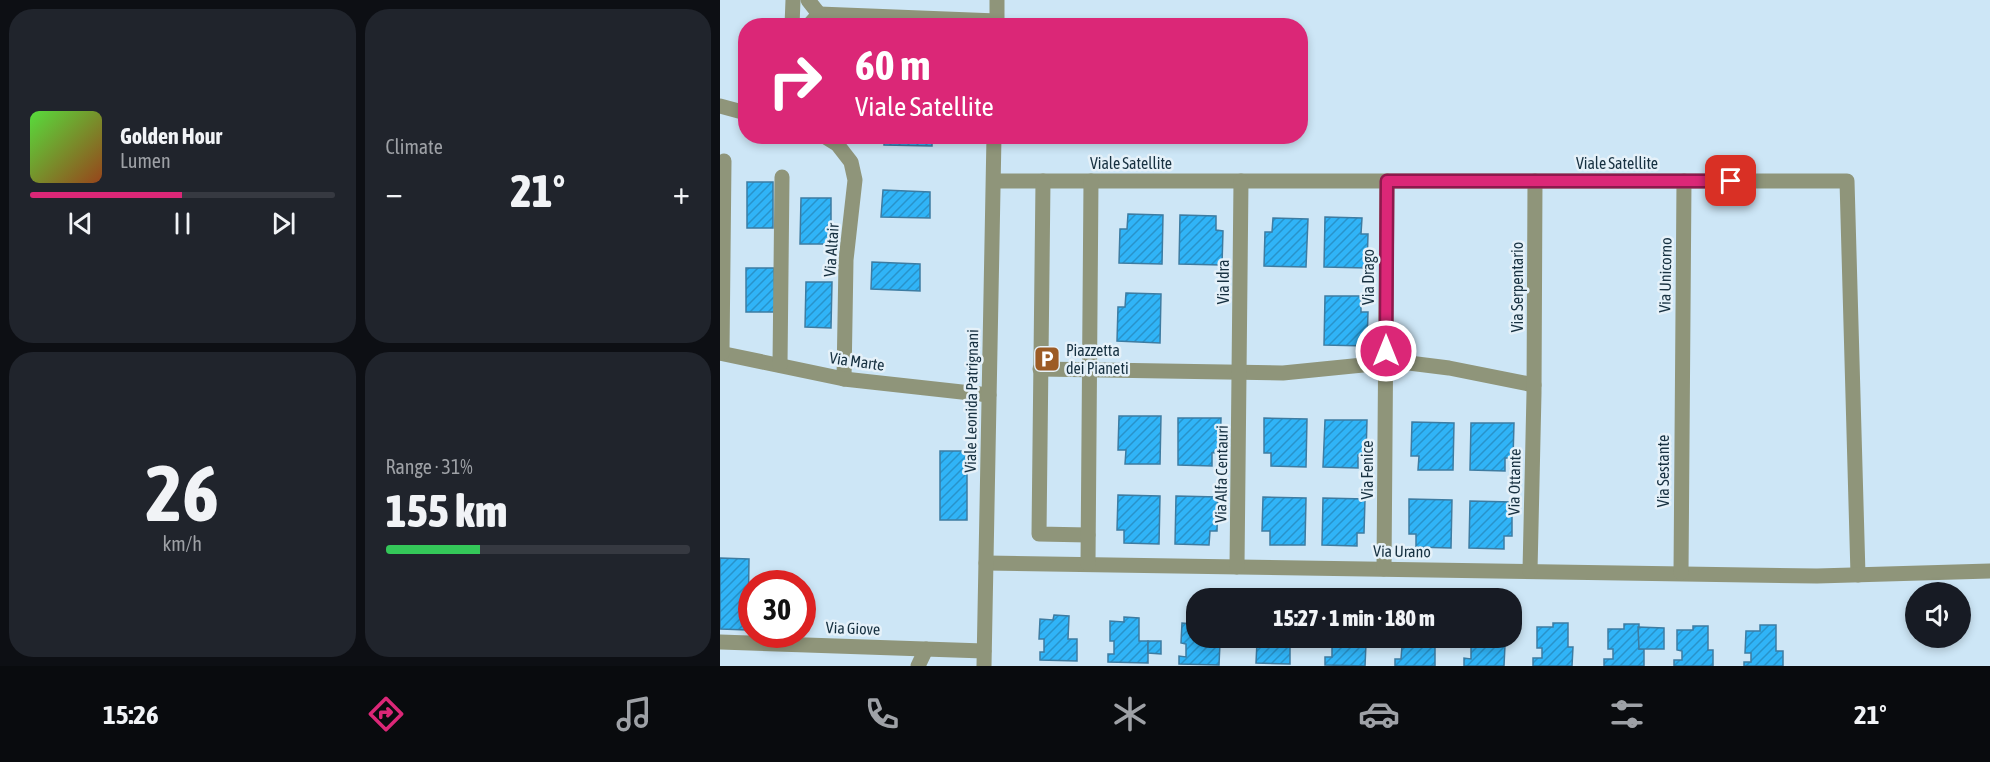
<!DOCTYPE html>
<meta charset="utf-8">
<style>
:root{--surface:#171b24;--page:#20242c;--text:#f1f3f6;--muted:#9ea1a6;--line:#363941;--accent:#db2777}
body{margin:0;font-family:"Asap Condensed",sans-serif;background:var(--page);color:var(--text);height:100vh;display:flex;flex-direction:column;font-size:22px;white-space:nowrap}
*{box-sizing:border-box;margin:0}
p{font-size:20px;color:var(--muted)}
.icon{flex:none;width:33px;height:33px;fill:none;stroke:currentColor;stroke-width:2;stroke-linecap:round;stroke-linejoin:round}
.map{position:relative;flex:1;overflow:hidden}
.sheet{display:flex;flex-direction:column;gap:9px;padding:9px;background:#0d0f14;width:720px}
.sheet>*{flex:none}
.hud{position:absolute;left:18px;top:18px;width:570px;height:126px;border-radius:24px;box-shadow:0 3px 9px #0003;background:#db2777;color:#fff;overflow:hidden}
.controls{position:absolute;left:1185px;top:582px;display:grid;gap:12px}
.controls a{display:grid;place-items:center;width:66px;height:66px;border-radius:50%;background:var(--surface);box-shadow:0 3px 9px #0003;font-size:30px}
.speed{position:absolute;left:18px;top:570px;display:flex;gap:12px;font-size:30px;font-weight:700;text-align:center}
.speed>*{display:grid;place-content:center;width:78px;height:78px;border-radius:50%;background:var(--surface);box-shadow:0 3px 9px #0003;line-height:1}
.speed .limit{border:9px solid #d22;background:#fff;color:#111}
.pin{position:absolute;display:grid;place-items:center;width:51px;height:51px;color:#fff;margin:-26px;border-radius:12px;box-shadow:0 3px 9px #0006}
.me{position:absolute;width:66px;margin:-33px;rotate:0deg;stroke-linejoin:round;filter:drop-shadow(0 0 4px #0008)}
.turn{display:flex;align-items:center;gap:21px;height:126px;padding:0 18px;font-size:27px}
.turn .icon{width:78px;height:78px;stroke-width:2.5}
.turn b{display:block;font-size:42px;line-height:51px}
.big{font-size:45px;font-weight:800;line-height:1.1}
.sheet .widget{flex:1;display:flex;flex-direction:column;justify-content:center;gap:9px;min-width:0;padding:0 21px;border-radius:24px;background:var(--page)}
.sheet .dial{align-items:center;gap:0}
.dial b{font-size:78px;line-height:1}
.song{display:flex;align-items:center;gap:18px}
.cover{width:72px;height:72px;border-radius:9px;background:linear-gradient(135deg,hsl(110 70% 55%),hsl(20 70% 35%))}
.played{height:6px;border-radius:3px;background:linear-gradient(90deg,var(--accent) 50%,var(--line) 50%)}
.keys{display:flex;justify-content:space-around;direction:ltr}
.heat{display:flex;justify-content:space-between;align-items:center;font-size:33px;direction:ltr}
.charge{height:9px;border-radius:4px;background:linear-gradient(90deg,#34c759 31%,var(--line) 0)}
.sheet .tiles{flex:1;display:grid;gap:9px;grid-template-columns:repeat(2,1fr)}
.trip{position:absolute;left:466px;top:588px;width:336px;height:60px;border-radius:24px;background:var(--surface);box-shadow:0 3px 9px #0003;font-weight:800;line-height:60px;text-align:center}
.tab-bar{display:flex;height:96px;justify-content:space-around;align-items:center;background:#090b0e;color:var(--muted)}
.tab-bar .icon{width:42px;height:42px}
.tab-bar .current{color:var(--accent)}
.tab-bar b{font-size:27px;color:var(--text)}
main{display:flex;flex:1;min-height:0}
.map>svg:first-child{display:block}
.building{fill:url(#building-hatch);stroke:#3d7ca2;stroke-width:1.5}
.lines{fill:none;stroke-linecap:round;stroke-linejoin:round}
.minor{stroke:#8f957a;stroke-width:15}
.route-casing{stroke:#8e194d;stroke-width:15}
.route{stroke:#db2777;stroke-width:10}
.labels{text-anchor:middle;stroke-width:5;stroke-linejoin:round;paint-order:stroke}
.street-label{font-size:16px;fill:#173141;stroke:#e5f1f9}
.poi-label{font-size:16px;fill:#173141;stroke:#e5f1f9;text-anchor:start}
</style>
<main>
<section class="sheet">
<div class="tiles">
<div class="widget">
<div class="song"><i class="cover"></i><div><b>Golden Hour</b><p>Lumen</p></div></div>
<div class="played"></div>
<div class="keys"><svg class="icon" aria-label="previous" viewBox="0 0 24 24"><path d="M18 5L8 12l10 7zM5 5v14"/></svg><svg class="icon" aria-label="pause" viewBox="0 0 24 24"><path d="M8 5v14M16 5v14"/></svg><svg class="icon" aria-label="next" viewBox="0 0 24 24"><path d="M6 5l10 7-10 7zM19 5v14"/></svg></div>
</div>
<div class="widget"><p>Climate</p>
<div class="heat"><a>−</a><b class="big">21°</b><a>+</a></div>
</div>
<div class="widget dial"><b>26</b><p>km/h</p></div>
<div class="widget"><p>Range · 31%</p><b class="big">155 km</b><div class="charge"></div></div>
</div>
</section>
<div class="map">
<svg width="1270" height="666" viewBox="0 0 1270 666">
<defs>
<pattern id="building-hatch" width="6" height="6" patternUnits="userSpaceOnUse" patternTransform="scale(1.5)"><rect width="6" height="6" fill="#30b4f7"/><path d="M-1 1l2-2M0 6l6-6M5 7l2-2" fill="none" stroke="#2893ca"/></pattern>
</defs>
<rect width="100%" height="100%" fill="#cde6f6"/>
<g class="building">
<path d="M 164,136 L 212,136 L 212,146 L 164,145 Z"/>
<rect x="27" y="182" width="26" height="46"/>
<path d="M 163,190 L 210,192 L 210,218 L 161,217 Z"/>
<path d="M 81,198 L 111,198 L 111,244 L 80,244 Z"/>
<path d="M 408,214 L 443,215 L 442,264 L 399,263 L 400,229 L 407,229 Z"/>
<path d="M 460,215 L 496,216 L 496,230 L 503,231 L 502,265 L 459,264 Z"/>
<path d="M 605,217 L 642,218 L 641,234 L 648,234 L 647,268 L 604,267 Z"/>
<path d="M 553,218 L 588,219 L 586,267 L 544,266 L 545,232 L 552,232 Z"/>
<path d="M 152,262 L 200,264 L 200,291 L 151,289 Z"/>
<path d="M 26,268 L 54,268 L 55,312 L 26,312 Z"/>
<path d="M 86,282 L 112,282 L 111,328 L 85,327 Z"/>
<path d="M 406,293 L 441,294 L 440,343 L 397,341 L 398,307 L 405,307 Z"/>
<path d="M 605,296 L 641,296 L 641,312 L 648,312 L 647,346 L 604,345 Z"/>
<path d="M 399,416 L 441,416 L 440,464 L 405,464 L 406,450 L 398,450 Z"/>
<path d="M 458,418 L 501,418 L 500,452 L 492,453 L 492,466 L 458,465 Z"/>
<path d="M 544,418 L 587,419 L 586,467 L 551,466 L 551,453 L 544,453 Z"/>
<path d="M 605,420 L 647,420 L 646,455 L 638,455 L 638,468 L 603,467 Z"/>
<path d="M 692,422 L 734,423 L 733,470 L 698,470 L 699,456 L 691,456 Z"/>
<path d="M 751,423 L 794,423 L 793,458 L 785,458 L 785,471 L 750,470 Z"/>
<rect x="220" y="451" width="27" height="69"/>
<path d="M 398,495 L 440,496 L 439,544 L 404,543 L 404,530 L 397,530 Z"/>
<path d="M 456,496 L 498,497 L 497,531 L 490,531 L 489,545 L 455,544 Z"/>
<path d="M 543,497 L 586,498 L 585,545 L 550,545 L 550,531 L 542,531 Z"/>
<path d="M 603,498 L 645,499 L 644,533 L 637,533 L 637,546 L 602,545 Z"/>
<path d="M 689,499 L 732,500 L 731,548 L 696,547 L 696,534 L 689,534 Z"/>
<path d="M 750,501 L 792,502 L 792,536 L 784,536 L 784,549 L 749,548 Z"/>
<path d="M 0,558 L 29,559 L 28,630 L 0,629 Z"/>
<path d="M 334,615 L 349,616 L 348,639 L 357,639 L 357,661 L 320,660 L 320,652 L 324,652 L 324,639 L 319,639 L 320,619 L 333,620 Z"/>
<path d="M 404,617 L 419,618 L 419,641 L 428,641 L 428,663 L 388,662 L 388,654 L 394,654 L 394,641 L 390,641 L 390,621 L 404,622 Z"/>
<path d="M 476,619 L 477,638 L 490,638 L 490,643 L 500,643 L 499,665 L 459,664 L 459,656 L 466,657 L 466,644 L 461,643 L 462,623 L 475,624 Z"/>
<path d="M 833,623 L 848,623 L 848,647 L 853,647 L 852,666 L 813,666 L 813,658 L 822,658 L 822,648 L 817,648 L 817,627 L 833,627 Z"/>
<path d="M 904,624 L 919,624 L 919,649 L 924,649 L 924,666 L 884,666 L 884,659 L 893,659 L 893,649 L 888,649 L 888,629 L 904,629 Z"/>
<path d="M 1040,625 L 1056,625 L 1056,651 L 1063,651 L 1063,666 L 1024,666 L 1024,662 L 1031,662 L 1031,653 L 1025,653 L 1026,631 L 1040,631 Z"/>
<path d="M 973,626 L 988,626 L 988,650 L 993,650 L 993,666 L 954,666 L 954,660 L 962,660 L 962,651 L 957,650 L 957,630 L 973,630 Z"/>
<path d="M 918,627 L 944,628 L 944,649 L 919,649 Z"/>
<path d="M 534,638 L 565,638 L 565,644 L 570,644 L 570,664 L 536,663 L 537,642 L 534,642 Z"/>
<path d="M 607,638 L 636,638 L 636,644 L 646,644 L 645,666 L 605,665 L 605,657 L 612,657 L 612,644 L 607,644 Z"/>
<path d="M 677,638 L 706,638 L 706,645 L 715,645 L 715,666 L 675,666 L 675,659 L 681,659 L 682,646 L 677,646 Z"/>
<path d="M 747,638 L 775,638 L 775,645 L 785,645 L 784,666 L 744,666 L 744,658 L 751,659 L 751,646 L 746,646 Z"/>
<path d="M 428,641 L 441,641 L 441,654 L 428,653 Z"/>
</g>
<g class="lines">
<g class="minor">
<path d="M 99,14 L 277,21"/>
<path d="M 72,26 L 73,0"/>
<path d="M 88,26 L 99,14 L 88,0"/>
<path d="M 277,26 L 277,0"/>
<path d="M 0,106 L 26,113"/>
<path d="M 104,136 L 117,144 L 131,162 L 135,180 L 126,260 L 124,379"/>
<path d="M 274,181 L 1127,181 L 1138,575"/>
<path d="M 323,181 L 319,534 L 368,535"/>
<path d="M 0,353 L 124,379 L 269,395"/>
<path d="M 2,353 L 4,161"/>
<path d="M 60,365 L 62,177"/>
<path d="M 320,369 L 563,373 L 653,364 L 689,363 L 729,368 L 814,385"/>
<path d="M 266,563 L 1097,576 L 1270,571"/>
<path d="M 368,564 L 371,181"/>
<path d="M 517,567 L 521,181"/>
<path d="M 664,569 L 667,181"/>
<path d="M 810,571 L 814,393 L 815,181"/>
<path d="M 961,573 L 964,181"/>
<path d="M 0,642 L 264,651"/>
<path d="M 198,666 L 206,649"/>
<path d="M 264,666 L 274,136"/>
</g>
</g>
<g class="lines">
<defs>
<path id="route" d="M 666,351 L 667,181 L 1011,181"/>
</defs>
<use href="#route" class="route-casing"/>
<use href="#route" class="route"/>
</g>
<defs>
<symbol id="parking-square" viewBox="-11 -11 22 22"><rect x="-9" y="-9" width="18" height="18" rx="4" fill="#9c5b25" stroke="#e5f1f9"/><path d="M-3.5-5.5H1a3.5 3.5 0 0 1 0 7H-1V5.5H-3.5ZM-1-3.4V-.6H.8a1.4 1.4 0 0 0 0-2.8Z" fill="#fff"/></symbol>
</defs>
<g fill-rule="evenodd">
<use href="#parking-square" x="312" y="344" width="30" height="30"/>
</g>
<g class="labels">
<g class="street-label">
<text x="411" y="169">Viale Satellite</text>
<text x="897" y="169">Viale Satellite</text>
<text transform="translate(111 250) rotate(-86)" y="6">Via Altair</text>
<text transform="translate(945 275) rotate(-89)" y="6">Via Unicorno</text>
<text transform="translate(648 277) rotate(-90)" y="6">Via Drago</text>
<text transform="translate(503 282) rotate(-90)" y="6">Via Idra</text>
<text transform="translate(797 287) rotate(-90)" y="6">Via Serpentario</text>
<text transform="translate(137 361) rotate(8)" y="6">Via Marte</text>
<text transform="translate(251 401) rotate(-89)" y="6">Viale Leonida Patrignani</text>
<text transform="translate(647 470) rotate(-90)" y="6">Via Fenice</text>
<text transform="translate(943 471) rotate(-90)" y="6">Via Sestante</text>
<text transform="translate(501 474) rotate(-89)" y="6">Via Alfa Centauri</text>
<text transform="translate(794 482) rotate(-89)" y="6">Via Ottante</text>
<text transform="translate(682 551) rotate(1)" y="6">Via Urano</text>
<text transform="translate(133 628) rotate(2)" y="6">Via Giove</text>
</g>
<g class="poi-label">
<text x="346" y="356">Piazzetta<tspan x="346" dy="18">dei Pianeti</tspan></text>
</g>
</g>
</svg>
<div class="controls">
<a><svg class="icon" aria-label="sound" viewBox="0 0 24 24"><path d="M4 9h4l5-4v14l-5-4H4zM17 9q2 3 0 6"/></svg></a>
</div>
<div class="speed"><div class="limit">30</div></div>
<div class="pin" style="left:1011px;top:181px;background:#d93025"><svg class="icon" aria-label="arrive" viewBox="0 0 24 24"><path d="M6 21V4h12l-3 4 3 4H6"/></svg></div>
<svg class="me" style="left:666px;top:351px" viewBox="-20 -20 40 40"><circle r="17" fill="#db2777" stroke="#fff" stroke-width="3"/><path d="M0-11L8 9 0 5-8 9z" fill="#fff"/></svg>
<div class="trip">15:27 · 1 min · 180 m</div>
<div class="hud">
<div class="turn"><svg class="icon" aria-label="right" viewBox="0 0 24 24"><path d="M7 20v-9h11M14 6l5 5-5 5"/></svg><div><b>60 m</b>Viale Satellite</div></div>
</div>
</div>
</main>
<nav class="tab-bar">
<b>15:26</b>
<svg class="icon current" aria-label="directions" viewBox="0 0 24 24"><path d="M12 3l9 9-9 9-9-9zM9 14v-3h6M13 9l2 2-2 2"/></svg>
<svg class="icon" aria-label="music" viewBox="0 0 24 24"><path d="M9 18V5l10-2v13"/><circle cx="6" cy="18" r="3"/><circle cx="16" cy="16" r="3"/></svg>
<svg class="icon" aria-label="phone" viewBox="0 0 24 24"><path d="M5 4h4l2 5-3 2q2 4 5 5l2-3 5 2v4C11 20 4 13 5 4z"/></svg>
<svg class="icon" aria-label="climate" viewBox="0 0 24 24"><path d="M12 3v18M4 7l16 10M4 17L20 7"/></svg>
<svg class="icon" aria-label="car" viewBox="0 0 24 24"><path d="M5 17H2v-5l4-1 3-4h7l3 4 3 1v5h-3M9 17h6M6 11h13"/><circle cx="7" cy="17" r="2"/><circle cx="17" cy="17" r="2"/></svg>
<svg class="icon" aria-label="filters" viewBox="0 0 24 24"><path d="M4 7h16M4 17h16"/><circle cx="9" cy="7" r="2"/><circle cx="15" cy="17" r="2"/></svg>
<b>21°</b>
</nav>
